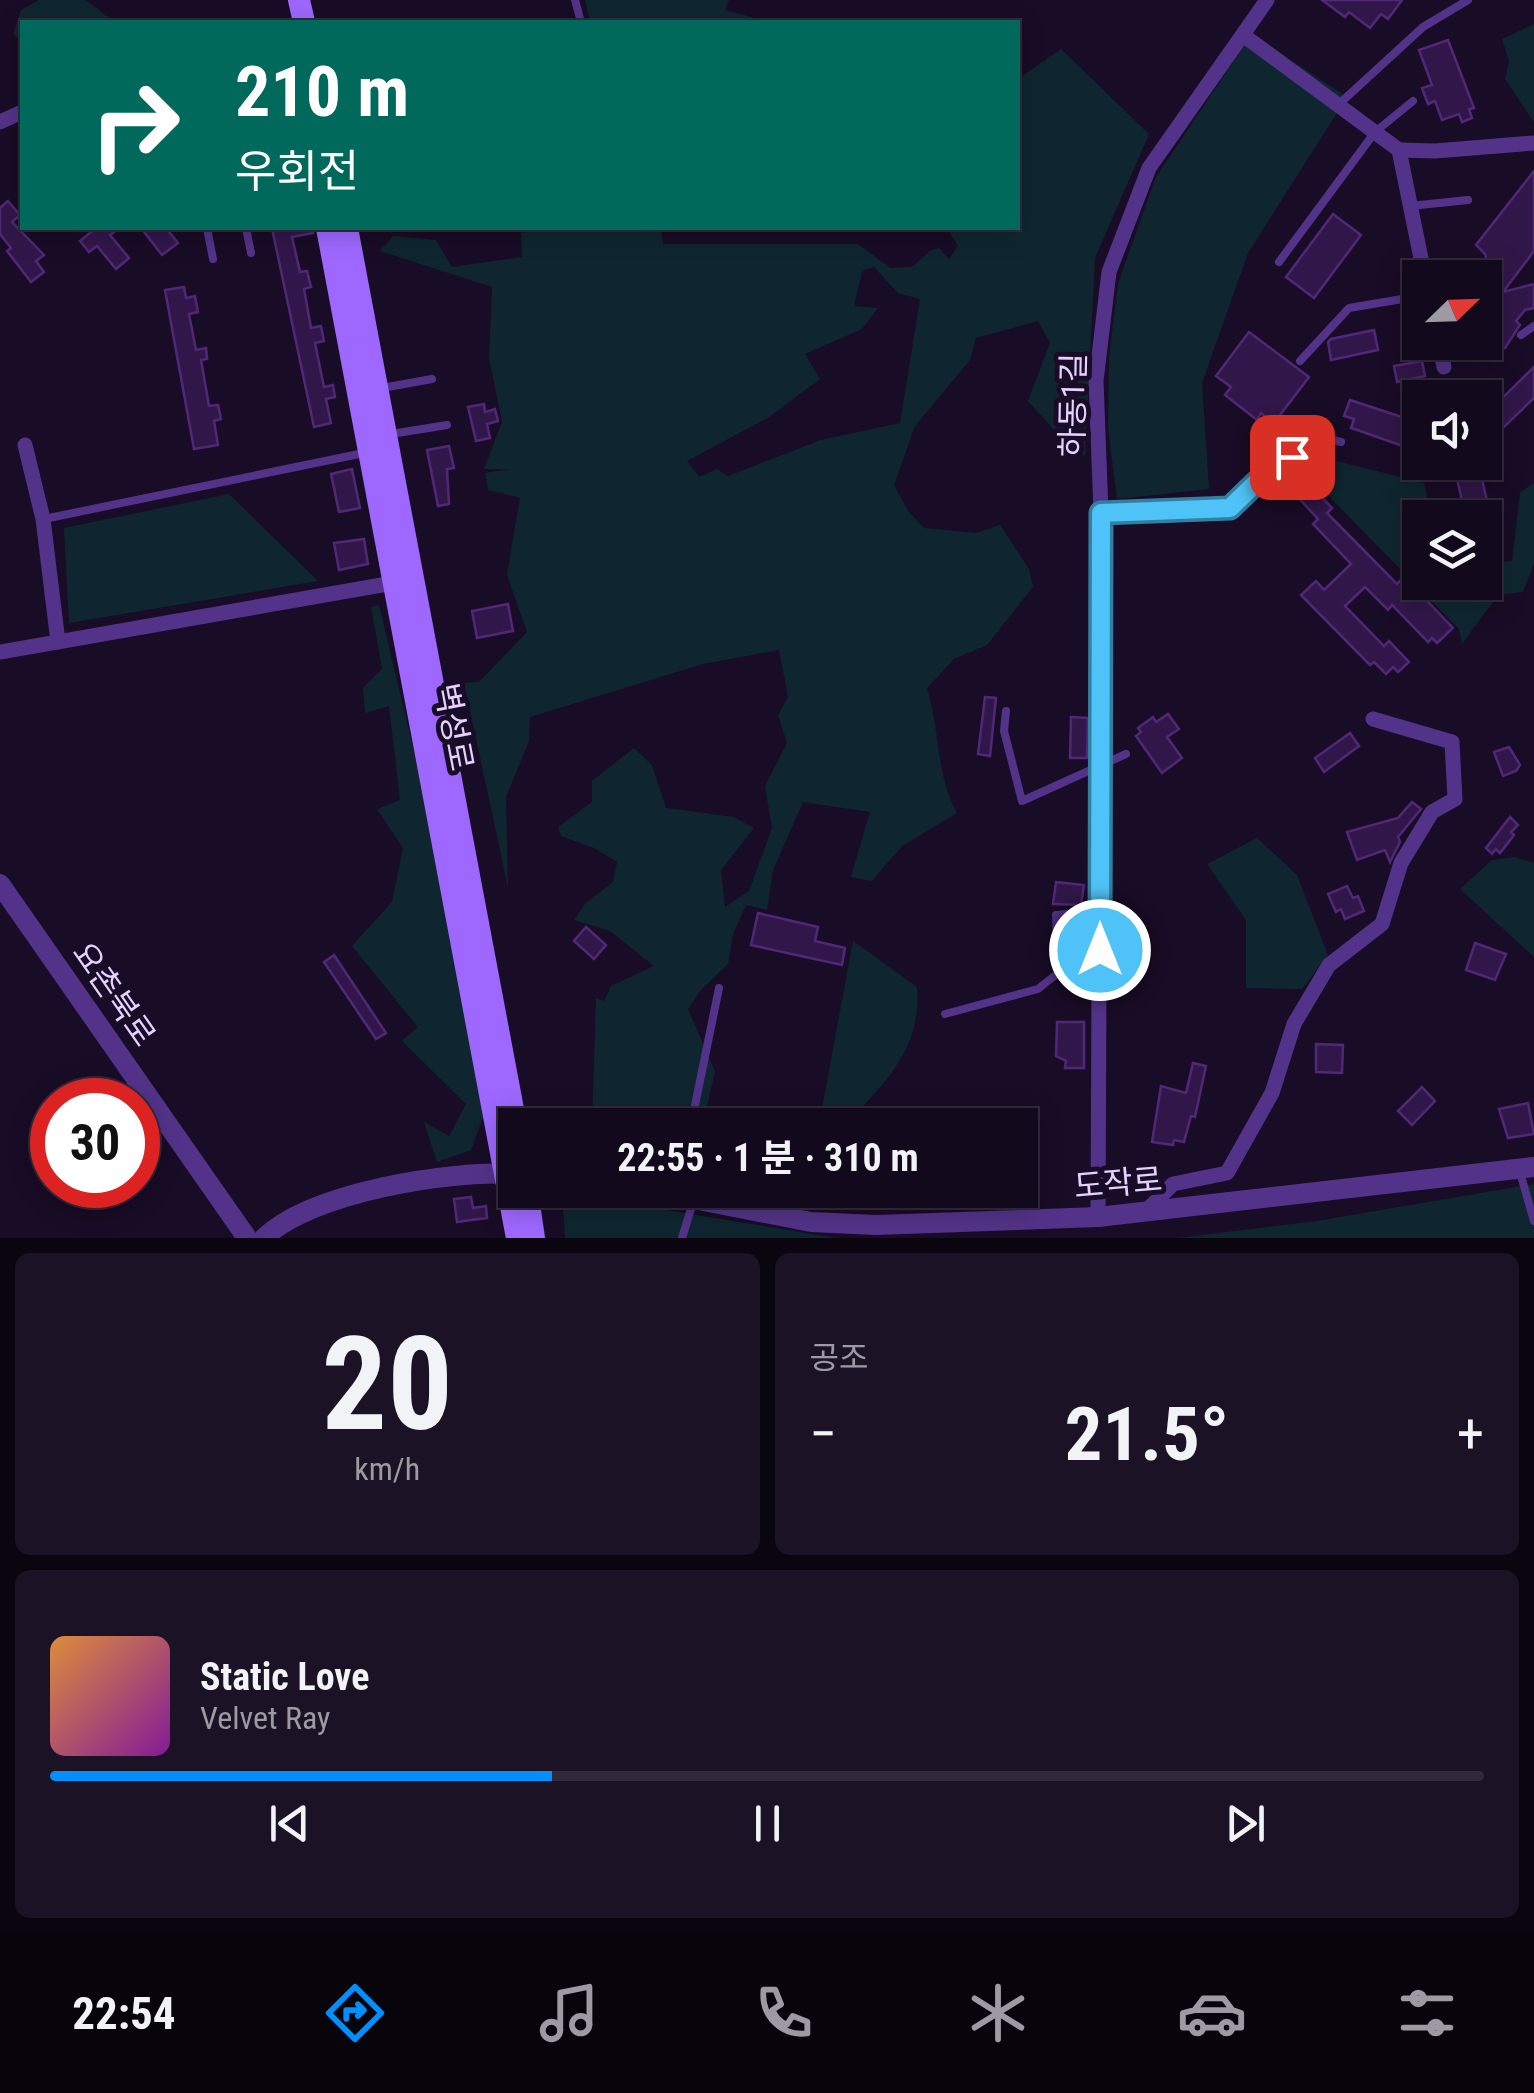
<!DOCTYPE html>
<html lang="ko">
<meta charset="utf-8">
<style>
:root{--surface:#13091c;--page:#1c1225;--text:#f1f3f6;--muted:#9d9aa3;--line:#322a3b;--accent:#008ffc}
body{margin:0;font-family:"Roboto Condensed","Noto Sans KR",sans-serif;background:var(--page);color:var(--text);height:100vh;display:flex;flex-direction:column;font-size:38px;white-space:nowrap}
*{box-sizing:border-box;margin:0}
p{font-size:32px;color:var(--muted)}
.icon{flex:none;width:55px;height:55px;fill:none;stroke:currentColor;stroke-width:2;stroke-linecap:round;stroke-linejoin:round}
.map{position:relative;height:1238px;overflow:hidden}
.details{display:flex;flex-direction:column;gap:15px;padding:15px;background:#0a050f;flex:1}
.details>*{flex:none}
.top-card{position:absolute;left:20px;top:20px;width:1000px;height:210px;border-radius:0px;box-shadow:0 5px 25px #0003,0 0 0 2px var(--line);background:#00695c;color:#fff;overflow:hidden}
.needle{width:65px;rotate:67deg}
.buttons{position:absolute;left:1402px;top:260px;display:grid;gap:20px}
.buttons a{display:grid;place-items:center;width:100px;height:100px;border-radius:0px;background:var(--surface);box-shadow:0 5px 25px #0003,0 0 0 2px var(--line);font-size:50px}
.speed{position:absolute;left:30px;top:1078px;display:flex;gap:20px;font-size:50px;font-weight:700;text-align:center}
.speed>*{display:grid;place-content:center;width:130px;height:130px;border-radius:50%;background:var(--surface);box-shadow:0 5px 25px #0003,0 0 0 2px var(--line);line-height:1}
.speed .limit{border:15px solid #d22;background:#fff;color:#111}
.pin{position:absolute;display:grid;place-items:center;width:85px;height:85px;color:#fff;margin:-42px;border-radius:20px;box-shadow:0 5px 15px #0006}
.me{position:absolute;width:110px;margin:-55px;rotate:0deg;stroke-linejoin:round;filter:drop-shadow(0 0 8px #0008)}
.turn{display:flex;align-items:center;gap:35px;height:210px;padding:0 50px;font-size:45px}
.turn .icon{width:130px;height:130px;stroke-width:2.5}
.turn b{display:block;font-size:70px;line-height:85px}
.big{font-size:75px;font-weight:700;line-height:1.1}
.details .tile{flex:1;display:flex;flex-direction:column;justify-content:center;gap:15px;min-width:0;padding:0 35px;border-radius:15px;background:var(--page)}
.details .dial{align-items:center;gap:0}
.dial b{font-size:130px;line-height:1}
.song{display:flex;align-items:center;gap:30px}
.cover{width:120px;height:120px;border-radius:15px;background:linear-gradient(135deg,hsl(30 70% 55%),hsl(290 70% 35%))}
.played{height:10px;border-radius:5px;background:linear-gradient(90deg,var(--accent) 35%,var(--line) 35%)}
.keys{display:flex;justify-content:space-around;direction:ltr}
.heat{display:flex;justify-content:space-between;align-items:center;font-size:55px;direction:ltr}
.details .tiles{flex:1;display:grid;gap:15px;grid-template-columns:1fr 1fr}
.tile:last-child{grid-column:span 2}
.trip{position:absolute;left:498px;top:1108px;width:540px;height:100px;border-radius:0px;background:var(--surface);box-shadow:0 5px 25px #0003,0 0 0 2px var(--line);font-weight:700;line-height:100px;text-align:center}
.tabs{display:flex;height:160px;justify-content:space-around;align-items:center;background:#08040b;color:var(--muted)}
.tabs .icon{width:70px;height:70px}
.tabs .selected{color:var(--accent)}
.tabs b{font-size:45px;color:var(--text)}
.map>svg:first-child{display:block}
.green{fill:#0f2630;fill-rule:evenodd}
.building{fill:#311749;stroke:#512777;stroke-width:2.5}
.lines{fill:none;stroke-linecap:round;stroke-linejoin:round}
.service{stroke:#533389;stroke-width:8}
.minor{stroke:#533389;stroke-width:15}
.tertiary{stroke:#533389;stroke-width:20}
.secondary{stroke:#9e68ff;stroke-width:22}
.route-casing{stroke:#337fa1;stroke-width:25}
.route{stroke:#4fc3f7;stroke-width:18}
.labels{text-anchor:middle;stroke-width:10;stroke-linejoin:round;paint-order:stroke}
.street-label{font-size:32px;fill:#e6d1ff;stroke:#190c26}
</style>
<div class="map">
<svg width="1534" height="1238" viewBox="0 0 1534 1238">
<rect width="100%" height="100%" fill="#190c26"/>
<g class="green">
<path d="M 39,0 L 86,0 L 115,22 L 22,22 L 22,42 L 13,34 L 21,10 Z"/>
<path d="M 585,0 L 729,0 L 725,10 L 770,22 L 590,22 Z"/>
<path d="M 1534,24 L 1534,122 L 1505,79 L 1509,61 L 1502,39 Z"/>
<path d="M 1252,34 L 1347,97 L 1248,253 L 1202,383 L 1209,489 L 1117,499 L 1108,428 L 1109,358 L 1118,283 L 1156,177 Z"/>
<path d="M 1061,49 L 1149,134 L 1095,258 L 1085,456 L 1065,442 L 1028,401 L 1050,343 L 1038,321 L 976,338 L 970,360 L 915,426 L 894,485 L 908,511 L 924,528 L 976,533 L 1000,525 L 1029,569 L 1033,587 L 987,645 L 954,659 L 927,688 C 940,729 936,776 957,813 L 902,846 L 872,881 L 851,877 L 870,812 L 803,802 L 773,870 L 767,910 L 746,905 L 733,934 L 728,964 L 700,991 L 688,1009 L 715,1071 L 703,1125 L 592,1125 L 596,998 L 604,1001 L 611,986 L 654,966 L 610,931 L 574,920 L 585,904 L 613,882 L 617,862 L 594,848 L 561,836 L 558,827 L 592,802 L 592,781 L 634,748 L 652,765 L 666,808 L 733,817 L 754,828 L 721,870 L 725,907 L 749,891 L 772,828 L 765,786 L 787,743 L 778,715 L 788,697 L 779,650 L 703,664 L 530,717 L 529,741 L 506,797 L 508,887 L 464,683 L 479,682 L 527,632 L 507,575 L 520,498 L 488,490 L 485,473 L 509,469 L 484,469 L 502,422 L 489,358 L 492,287 L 380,251 L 393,236 L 436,240 L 452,267 L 522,257 L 521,233 L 532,231 L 532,228 L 661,228 L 663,244 L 858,244 L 890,268 L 912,267 L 930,251 L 939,248 L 949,259 L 958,246 L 947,228 L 1018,228 L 1018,79 ZM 874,267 L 898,293 L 920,299 L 900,423 L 821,440 L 728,476 L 717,469 L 699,477 L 687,461 L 769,417 L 820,379 L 805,354 L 862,329 L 878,308 L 854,306 L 862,271 Z"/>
<path d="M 1329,459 L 1424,483 L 1432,517 L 1420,518 L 1420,582 L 1485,582 L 1485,564 L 1512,561 L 1520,493 L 1534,483 L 1534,564 L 1523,592 L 1498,595 L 1462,644 L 1459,629 L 1305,472 Z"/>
<path d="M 229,494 L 318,581 L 69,623 L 64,528 Z"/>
<path d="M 379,605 L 435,840 L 486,1109 L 471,1150 L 437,1162 L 424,1122 L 449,1136 L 466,1104 L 402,1041 L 418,1027 L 352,946 L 392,902 L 403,848 L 377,809 L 400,800 L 389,706 L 365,713 L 363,688 L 382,669 L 371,607 Z"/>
<path d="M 1257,838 L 1297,875 L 1328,955 L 1302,989 L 1246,988 L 1246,920 L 1207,864 Z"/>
<path d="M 1515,857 L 1534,863 L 1534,957 L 1460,889 L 1492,860 Z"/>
<path d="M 853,941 L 917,987 C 922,1049 885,1082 846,1125 L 819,1125 Z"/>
<path d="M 1534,1184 L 1534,1238 L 1178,1238 L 1317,1221 Z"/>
<path d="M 562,1193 L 837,1238 L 565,1238 Z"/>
</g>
<g class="building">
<path d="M 1322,0 L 1402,0 L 1388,19 L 1381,14 L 1370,28 L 1349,12 L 1345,17 Z"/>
<path d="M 1448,40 L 1474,108 L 1469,109 L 1472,118 L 1462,122 L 1459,114 L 1442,120 L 1435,101 L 1428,104 L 1422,88 L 1432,85 L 1419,50 Z"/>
<path d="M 1534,171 L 1534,251 L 1503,292 L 1534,284 L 1534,308 L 1525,310 L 1516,321 L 1520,325 L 1505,348 L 1463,356 L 1462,342 L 1485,342 L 1485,280 L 1491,278 L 1485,254 L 1476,245 Z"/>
<path d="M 8,201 L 20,215 L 12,222 L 44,255 L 36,261 L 44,272 L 31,282 L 7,251 L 11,248 L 0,234 L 0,208 Z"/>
<path d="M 1333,214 L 1361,235 L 1314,298 L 1286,277 Z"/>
<path d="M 96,228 L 120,228 L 110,235 L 129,258 L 116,269 L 97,246 L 89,252 L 80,241 Z"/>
<path d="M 141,228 L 166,228 L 178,243 L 162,255 Z"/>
<path d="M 272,228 L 312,228 L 313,233 L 292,237 L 300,272 L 307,271 L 311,287 L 304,289 L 311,328 L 321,326 L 324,341 L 315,343 L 324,387 L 333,385 L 335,397 L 326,399 L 331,423 L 314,427 Z"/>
<path d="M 184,287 L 186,298 L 195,296 L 198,312 L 189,314 L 196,350 L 206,348 L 207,359 L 201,360 L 209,406 L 218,405 L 221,419 L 214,421 L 218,445 L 194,449 L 165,290 Z"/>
<path d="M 1374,330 L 1378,350 L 1331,360 L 1328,342 L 1331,339 Z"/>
<path d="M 1249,332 L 1309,377 L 1274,423 L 1261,413 L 1257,420 L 1225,395 L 1231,387 L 1216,376 Z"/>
<path d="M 1422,361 L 1425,376 L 1397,382 L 1394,366 Z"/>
<path d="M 1534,367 L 1534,398 L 1485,445 L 1485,415 Z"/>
<path d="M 1350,400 L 1420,423 L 1420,452 L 1351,428 L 1354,419 L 1344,416 Z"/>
<path d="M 484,404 L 485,412 L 495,409 L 498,421 L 487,424 L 490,438 L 476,441 L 468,407 Z"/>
<path d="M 449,446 L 454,468 L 447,469 L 449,504 L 438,506 L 427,450 Z"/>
<path d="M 1453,462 L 1478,462 L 1491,518 L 1466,518 Z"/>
<path d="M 352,469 L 360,508 L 339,512 L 331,474 Z"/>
<path d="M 1305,480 L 1332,508 L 1327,513 L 1397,584 L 1404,577 L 1453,628 L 1437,643 L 1432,638 L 1428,642 L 1392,605 L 1388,610 L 1365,587 L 1345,606 L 1384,646 L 1389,641 L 1409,662 L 1398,672 L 1393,667 L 1386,674 L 1374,662 L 1370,665 L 1301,595 L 1316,581 L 1324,590 L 1351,564 L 1313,524 L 1318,519 L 1293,492 Z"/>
<path d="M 364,539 L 368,564 L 339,570 L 334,543 Z"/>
<path d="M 508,604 L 513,631 L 477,638 L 472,611 Z"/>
<path d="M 985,697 L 996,698 L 990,756 L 978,754 Z"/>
<path d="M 1168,714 L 1179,729 L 1167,737 L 1182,758 L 1162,773 L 1136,736 L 1141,732 L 1138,728 L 1153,717 L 1156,722 Z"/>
<path d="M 1071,717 L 1088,718 L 1087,758 L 1070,758 Z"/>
<path d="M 1350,733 L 1359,746 L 1324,772 L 1315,758 Z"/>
<path d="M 1509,747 L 1520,765 L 1516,771 L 1503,776 L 1494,752 Z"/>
<path d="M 1412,802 L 1421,809 L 1398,837 L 1400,842 L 1390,862 L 1385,850 L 1357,860 L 1347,832 L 1398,818 Z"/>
<path d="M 1510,817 L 1518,825 L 1511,832 L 1514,835 L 1500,853 L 1496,849 L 1492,854 L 1486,848 Z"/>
<path d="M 1056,882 L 1084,885 L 1081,905 L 1053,904 Z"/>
<path d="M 1347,886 L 1353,898 L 1358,896 L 1364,911 L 1345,919 L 1341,909 L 1336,912 L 1328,894 Z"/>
<path d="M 758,913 L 818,927 L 815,941 L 845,948 L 842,965 L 751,945 Z"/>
<path d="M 586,927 L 606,945 L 594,959 L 574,941 Z"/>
<path d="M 1475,943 L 1506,954 L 1495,980 L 1466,970 Z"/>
<path d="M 334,955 L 386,1033 L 376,1039 L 324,962 Z"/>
<path d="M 1057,1022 L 1084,1022 L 1084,1068 L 1065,1068 L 1066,1061 L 1056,1056 Z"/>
<path d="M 1316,1044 L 1343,1045 L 1342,1073 L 1316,1072 Z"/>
<path d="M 1193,1063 L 1206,1066 L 1195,1117 L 1191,1116 L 1184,1142 L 1174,1140 L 1173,1145 L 1152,1142 L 1161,1086 L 1186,1093 Z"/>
<path d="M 1422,1087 L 1435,1101 L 1412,1125 L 1398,1111 Z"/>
<path d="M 1528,1103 L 1534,1134 L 1508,1138 L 1499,1109 Z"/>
<path d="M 471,1197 L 473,1208 L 486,1206 L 487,1218 L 457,1222 L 454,1199 Z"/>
</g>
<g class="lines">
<g class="service">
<path d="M 575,0 L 581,22"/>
<path d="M 1338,105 L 1423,27 L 1468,0"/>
<path d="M 1410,206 L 1468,200"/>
<path d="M 207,228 L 213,259"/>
<path d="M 246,228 L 251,253"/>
<path d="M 1279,262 L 1375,132 L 1413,101"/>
<path d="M 1521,335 L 1534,326"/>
<path d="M 1300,361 L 1349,308 L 1420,296"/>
<path d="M 382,388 L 432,379"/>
<path d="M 391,434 L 447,425"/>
<path d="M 1101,513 L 1230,508 L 1262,477 L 1321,437 L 1341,442"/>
<path d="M 44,519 L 364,453"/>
<path d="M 1006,711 L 1004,731 L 1022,801 L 1126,754"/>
<path d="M 945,1014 L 1038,989 L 1058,973 L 1056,915 L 1100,911"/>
<path d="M 691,1125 L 719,988"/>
<path d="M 1519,1169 L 1534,1221"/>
<path d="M 682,1238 L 694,1199"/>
</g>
<g class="minor">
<path d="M 1243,35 L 1399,150 L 1425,278"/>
<path d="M 0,122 L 22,112"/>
<path d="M 1399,150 L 1435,151 L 1534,143"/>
<path d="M 1439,342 L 1444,367"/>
<path d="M 25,445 L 43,519 L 58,642"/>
<path d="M 0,652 L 393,583"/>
<path d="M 1145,1212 L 1173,1184 L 1227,1173 L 1272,1093 L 1294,1024 L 1329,965 L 1382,924 L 1401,863 L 1432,812 L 1455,799 L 1452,742 L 1373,719"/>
<path d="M 1098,1217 L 1101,513 L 1096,381 L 1109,272 L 1149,168 L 1267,0"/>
</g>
<g class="tertiary">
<path d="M 0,884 L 247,1238"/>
<path d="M 648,1190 L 811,1222 L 876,1225 L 1098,1217 L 1534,1167"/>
<path d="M 264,1238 C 311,1192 451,1170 515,1174"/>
</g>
<g class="secondary">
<path d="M 299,0 L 304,22"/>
<path d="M 327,228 L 517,1238"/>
<path d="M 347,228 L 516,1125"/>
<path d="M 527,1190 L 534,1238"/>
</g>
</g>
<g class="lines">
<defs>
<path id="route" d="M 1100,950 L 1101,513 L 1230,508 L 1262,477 L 1292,457"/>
</defs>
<use href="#route" class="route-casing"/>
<use href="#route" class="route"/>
</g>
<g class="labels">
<g class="street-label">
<text transform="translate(1073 405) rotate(-89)" y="11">하동1길</text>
<text transform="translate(454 727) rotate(79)" y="11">벽성로</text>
<text transform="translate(114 994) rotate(55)" y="11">요촌북로</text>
<text transform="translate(1118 1183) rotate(-5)" y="11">도작로</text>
</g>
</g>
</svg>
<div class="buttons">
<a><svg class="needle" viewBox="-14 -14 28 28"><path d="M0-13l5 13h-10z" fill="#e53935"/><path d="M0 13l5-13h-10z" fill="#9d9aa3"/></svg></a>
<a><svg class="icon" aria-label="sound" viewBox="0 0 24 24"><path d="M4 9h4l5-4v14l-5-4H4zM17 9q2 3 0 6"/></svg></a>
<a><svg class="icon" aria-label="layers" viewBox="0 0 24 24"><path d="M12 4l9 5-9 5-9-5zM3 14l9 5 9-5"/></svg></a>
</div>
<div class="speed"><div class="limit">30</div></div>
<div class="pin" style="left:1292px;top:457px;background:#d93025"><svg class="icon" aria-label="arrive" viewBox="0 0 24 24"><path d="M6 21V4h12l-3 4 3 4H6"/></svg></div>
<svg class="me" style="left:1100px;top:950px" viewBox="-20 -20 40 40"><circle r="17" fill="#4fc3f7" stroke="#fff" stroke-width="3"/><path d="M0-11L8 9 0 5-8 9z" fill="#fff"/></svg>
<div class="trip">22:55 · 1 분 · 310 m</div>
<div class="top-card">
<div class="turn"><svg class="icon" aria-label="right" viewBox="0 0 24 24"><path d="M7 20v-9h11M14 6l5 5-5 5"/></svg><div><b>210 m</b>우회전</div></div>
</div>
</div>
<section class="details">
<div class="tiles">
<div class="tile dial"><b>20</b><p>km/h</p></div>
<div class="tile"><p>공조</p>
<div class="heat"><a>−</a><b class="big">21.5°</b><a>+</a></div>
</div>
<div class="tile">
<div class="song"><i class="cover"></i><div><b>Static Love</b><p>Velvet Ray</p></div></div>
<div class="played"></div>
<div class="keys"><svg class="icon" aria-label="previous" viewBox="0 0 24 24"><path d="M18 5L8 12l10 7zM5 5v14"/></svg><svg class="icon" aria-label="pause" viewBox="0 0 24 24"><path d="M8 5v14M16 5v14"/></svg><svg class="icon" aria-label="next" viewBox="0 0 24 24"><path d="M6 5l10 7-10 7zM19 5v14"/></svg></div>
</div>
</div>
</section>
<nav class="tabs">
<b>22:54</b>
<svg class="icon selected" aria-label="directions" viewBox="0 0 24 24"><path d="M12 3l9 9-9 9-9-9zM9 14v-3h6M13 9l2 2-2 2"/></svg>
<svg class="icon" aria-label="music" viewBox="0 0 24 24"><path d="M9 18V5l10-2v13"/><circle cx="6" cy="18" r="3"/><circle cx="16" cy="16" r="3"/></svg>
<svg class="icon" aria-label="phone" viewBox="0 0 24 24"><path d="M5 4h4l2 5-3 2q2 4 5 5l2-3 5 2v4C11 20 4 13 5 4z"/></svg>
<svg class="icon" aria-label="climate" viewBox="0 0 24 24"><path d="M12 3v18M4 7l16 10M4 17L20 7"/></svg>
<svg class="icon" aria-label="car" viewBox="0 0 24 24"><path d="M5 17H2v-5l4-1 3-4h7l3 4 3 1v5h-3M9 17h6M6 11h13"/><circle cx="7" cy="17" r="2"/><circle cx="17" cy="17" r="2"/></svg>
<svg class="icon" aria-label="filters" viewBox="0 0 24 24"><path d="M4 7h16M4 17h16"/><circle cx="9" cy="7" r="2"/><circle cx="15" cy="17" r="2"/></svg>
</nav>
